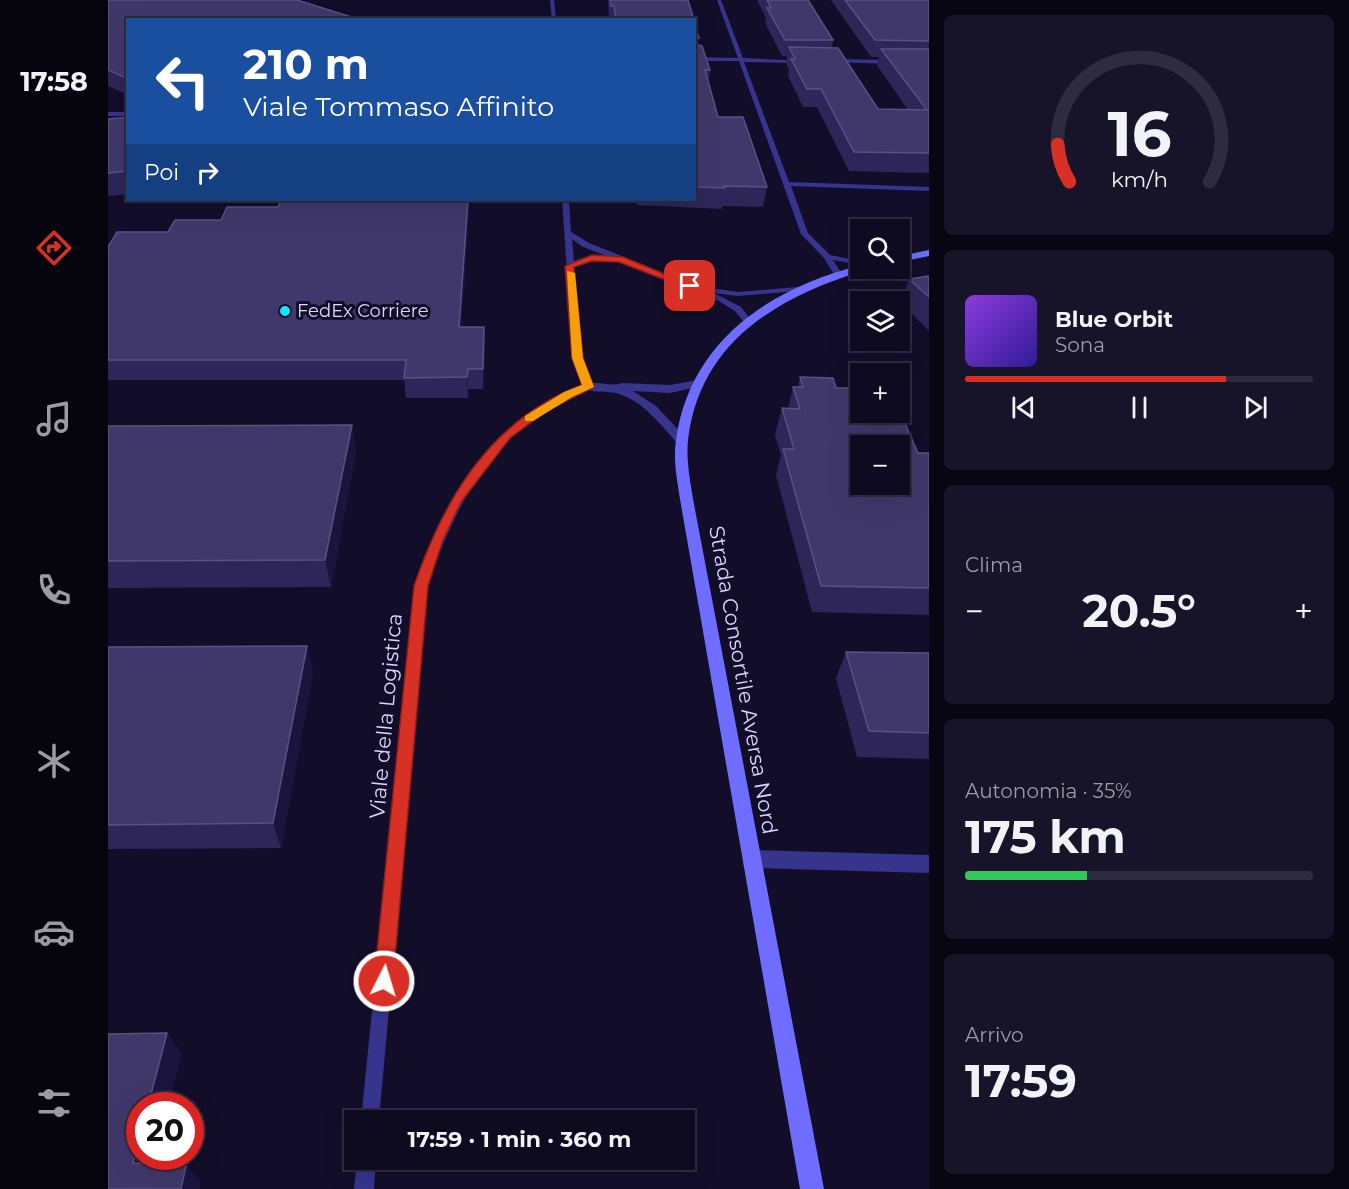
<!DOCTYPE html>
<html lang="it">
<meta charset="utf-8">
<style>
:root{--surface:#0e0a20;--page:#171329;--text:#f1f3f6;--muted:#9b9aa5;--line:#2e2b3e;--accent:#d93025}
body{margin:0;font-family:Montserrat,sans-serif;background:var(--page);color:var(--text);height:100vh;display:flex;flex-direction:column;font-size:22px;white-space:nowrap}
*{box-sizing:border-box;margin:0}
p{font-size:20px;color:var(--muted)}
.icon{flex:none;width:33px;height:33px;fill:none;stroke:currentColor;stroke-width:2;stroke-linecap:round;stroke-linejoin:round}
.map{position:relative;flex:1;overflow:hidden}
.side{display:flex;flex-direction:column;gap:15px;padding:15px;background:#080612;width:420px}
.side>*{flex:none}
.banner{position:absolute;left:18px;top:18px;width:570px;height:183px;border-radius:0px;box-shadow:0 6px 24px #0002,0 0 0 2px var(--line);background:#1a4fa0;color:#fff;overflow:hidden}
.fabs{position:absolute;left:742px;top:219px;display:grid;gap:12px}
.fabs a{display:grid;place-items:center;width:60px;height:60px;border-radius:0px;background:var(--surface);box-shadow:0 6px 24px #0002,0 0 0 2px var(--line);font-size:30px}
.speed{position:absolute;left:18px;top:1092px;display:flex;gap:12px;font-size:30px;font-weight:700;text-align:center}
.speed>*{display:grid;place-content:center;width:78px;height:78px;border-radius:50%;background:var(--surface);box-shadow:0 6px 24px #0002,0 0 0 2px var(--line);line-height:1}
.speed .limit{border:9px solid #d22;background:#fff;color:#111}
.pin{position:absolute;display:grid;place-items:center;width:51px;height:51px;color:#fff;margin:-26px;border-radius:12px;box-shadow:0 3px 9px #0006}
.me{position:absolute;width:66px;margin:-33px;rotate:5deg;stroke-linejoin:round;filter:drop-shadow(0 0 4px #0008)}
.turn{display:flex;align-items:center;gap:21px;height:126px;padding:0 18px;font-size:27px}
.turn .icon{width:78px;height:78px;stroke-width:2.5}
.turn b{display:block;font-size:42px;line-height:51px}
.then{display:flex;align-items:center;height:57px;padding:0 18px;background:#0003;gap:12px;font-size:22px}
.big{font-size:45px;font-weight:700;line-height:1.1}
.side .tile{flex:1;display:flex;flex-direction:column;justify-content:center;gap:9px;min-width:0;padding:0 21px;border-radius:9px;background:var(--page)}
.side .dial{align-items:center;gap:0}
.dial svg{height:156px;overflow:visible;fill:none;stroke:var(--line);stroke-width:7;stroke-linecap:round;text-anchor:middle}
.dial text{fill:var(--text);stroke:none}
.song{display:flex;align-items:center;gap:18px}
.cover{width:72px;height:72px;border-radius:9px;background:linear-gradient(135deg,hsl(270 70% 55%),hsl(250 70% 35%))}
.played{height:6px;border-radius:3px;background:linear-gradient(90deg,var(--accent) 75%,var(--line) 75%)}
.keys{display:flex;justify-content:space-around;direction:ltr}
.heat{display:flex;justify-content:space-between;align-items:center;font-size:33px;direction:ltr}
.charge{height:9px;border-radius:4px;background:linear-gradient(90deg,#34c759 35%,var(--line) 0)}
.trip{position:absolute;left:236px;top:1110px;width:351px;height:60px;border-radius:0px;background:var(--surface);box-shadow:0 6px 24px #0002,0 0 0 2px var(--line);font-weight:700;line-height:60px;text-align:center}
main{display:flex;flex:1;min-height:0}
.tab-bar{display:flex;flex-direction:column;width:108px;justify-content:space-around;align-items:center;background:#06040d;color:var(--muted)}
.tab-bar .icon{width:42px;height:42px}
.tab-bar .selected{color:var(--accent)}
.tab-bar b{font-size:27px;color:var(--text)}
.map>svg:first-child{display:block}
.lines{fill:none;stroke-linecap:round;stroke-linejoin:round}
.lane{fill:#36348d;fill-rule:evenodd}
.street{fill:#36348d;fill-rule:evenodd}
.secondary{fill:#6e6dff;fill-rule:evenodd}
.wall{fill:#2e2559}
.shaded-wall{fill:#1b143e}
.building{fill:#40386a;stroke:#585182;stroke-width:1.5;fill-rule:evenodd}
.route{fill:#d93025;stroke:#8d1f18;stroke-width:1.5}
.slow{fill:#f59e0b}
.poi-dot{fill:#02ebff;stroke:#120e2a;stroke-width:2}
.labels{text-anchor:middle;stroke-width:6;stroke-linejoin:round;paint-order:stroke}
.far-poi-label{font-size:18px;fill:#dad6ff;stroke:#120e2a;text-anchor:start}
.street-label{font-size:21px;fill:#dad6ff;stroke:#120e2a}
</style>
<main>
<nav class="tab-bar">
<b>17:58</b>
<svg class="icon selected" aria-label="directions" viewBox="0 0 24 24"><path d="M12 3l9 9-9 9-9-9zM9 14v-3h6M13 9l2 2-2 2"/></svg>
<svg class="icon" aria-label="music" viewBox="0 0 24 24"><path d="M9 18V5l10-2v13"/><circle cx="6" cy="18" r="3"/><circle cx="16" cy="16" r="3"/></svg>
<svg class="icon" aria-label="phone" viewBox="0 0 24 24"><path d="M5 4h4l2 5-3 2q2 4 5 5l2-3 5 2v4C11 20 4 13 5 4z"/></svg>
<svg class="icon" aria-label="climate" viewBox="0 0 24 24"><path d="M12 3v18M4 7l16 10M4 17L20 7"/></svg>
<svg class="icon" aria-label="car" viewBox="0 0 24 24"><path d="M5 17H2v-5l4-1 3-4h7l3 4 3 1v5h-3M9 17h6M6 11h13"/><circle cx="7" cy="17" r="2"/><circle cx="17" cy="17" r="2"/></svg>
<svg class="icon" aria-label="filters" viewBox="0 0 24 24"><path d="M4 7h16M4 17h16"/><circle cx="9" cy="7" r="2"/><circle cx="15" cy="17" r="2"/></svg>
</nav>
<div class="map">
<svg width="821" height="1189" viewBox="0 0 821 1189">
<rect width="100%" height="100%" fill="#120e2a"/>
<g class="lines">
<g class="lane">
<path d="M 442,0 L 446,0 L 448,20 L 444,20 Z"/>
<path d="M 609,0 L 613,0 L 635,58 L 697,61 L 694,63 L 636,62 L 681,182 L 821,187 L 821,191 L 683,186 L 700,233 L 722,255 L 753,261 L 753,265 L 725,260 L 734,274 L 733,276 L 727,276 L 716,258 L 693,234 L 631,61 L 586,61 L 586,57 L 630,58 Z"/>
<path d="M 723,59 L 787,60 L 790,62 L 787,64 L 721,62 Z"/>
<rect x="0" y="112" width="20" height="4"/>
<path d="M 454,200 L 461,200 L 463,232 L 481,243 L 599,290 L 603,288 L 630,292 L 690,287 L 694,289 L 690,291 L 630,296 L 606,293 L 633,307 L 643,320 L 639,323 L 636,322 L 627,311 L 611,301 L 505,259 L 477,262 L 466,267 L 475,358 L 485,387 C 476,395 462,398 452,403 C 442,408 433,415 424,421 C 369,459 341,525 319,586 L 271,1120 L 253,1120 L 307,586 C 331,523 360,461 415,419 C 433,404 454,395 475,386 L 465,358 ZM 464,239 L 475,247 L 499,256 L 475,258 L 466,261 Z"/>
<path d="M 249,1160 L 268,1160 L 266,1189 L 246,1189 Z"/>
</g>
<g class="street">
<path d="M 590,380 L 594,382 L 594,386 L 562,393 L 525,391 L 548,406 L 578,438 L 580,441 L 574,445 L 570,444 C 553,425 536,402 511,394 C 500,390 483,394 474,387 C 485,378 502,388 514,383 L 562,385 Z"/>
<path d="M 645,850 L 821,855 L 821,873 L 645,868 L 638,865 L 635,859 L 638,853 Z"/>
</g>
<g class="secondary">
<path d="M 821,250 L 821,256 L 792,262 L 792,256 Z"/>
<path d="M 753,265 L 753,268 L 758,268 L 757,270 C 670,297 592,341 580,440 C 578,459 582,480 585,499 L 716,1189 L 692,1189 L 572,499 C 569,480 565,459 568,440 C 582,340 663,288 753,265 Z"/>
</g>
</g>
<g class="wall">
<path d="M 0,0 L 20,20 L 20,95 L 0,86 Z"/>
<path d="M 500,0 L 580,0 L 586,20 L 501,20 Z"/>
<path d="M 649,0 L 700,0 L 725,40 L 724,48 L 770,109 L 800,110 L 769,65 L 771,57 L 763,57 L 723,0 L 821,0 L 821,173 L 741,171 L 709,107 L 695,107 L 680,76 L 681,70 L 678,64 L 679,56 L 674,56 L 657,23 L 658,18 Z"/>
<path d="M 586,22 L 591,38 L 590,45 L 602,70 L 600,83 L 610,117 L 659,187 L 655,207 L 614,206 L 614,209 L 529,205 L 528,200 L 586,200 Z"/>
<path d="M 20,117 L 20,194 L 0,196 L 0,119 Z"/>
<path d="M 0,247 L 353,327 L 376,327 L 377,347 L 375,389 L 360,389 L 360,398 L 298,398 L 296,380 L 0,380 Z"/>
<path d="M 821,276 L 821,331 L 793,303 L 801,279 Z"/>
<path d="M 692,377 L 728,388 L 753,412 L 810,453 L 821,453 L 821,615 L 704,612 L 668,475 L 673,455 L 667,435 L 674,408 L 680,409 L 685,387 L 690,387 Z"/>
<path d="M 0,426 L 248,451 L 223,587 L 0,588 Z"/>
<path d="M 0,647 L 205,672 L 173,848 L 0,849 Z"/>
<path d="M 738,652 L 821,653 L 821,759 L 749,757 L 728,678 Z"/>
</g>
<g class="shaded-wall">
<path d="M 591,38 L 589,55 L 586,55 L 586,39 Z"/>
<path d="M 20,76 L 20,89 L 16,77 Z"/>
<path d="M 360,200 L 362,200 L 352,347 L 351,327 Z"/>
<path d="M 376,327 L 377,347 L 375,389 L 375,369 Z"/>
<path d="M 360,369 L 360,398 L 359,377 Z"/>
<path d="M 244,425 L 248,451 L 223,587 L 217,560 Z"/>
<path d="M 199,646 L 205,672 L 173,848 L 165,823 Z"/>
<path d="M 59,1033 L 74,1053 L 61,1106 L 40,1106 Z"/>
<path d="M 32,1139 L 32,1156 L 48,1156 L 43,1179 L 25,1163 Z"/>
<path d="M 78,1166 L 93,1181 L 92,1189 L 73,1189 Z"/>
</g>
<g class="building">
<path d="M 0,0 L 189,0 L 253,20 L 20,20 L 20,76 L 16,77 L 0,70 Z"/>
<path d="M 502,0 L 580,0 L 586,20 L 508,20 L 506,6 L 503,6 Z"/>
<path d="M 659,0 L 700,0 L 725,40 L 677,40 L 659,8 L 663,8 Z"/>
<path d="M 737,0 L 821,0 L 821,41 L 767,40 Z"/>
<path d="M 586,22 L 591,38 L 586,39 Z"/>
<path d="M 586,44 L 594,46 L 602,70 L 597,70 L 610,117 L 635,117 L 659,187 L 616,186 L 617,188 L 586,187 Z"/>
<path d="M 681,47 L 730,48 L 770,109 L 819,110 L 773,49 L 821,49 L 821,153 L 746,152 L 713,89 L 699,89 L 683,59 L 687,59 Z"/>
<path d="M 20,117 L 20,171 L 0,173 L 0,119 Z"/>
<path d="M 173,200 L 360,200 L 351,327 L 376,327 L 375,369 L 360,369 L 359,377 L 296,378 L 298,360 L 0,360 L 0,247 L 9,232 L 60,232 L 67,220 L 113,220 L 119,207 L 170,207 Z"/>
<path d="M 821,276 L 821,297 L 801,279 Z"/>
<path d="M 692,377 L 725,378 L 728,388 L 747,388 L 753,404 L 753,412 L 792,412 L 810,453 L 821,453 L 821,588 L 713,586 L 675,449 L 686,449 L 674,408 L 692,409 L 685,387 L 695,387 ZM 753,446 L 792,446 L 792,484 L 753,484 Z"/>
<path d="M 244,425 L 217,560 L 0,561 L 0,426 Z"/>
<path d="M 199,646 L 165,823 L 0,825 L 0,647 Z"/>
<path d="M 738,652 L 821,653 L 821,733 L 761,731 Z"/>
<path d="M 59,1033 L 40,1106 L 32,1106 L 32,1139 L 25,1163 L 78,1166 L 73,1189 L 0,1189 L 0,1034 Z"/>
</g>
<path class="route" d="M 484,255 L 515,257 L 586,286 L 578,288 L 511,262 L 484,261 L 466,267 L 475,358 L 486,387 L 440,410 L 402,438 L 353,502 L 335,540 L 320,586 L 285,981 L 282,988 L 276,991 L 269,988 L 266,981 L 306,586 C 336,498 383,419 474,385 L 464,358 L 457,266 Z"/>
<path class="slow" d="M 459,271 L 467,273 L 475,358 L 486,387 L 464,397 L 425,421 L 417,421 L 417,416 L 456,392 L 474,385 L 464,358 Z"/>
<circle class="poi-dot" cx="177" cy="311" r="6"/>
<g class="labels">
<g class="far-poi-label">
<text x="189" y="317">FedEx Corriere</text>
</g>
<g class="street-label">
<text transform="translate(635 680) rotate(80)" y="7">Strada Consortile Aversa Nord</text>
<text transform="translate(278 716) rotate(-85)" y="7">Viale della Logistica</text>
</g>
</g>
</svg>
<div class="fabs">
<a><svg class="icon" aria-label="search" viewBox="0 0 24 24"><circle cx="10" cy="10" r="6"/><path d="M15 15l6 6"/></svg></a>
<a><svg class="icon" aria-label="layers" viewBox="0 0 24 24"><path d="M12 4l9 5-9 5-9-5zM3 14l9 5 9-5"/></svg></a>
<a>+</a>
<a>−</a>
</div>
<div class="speed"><div class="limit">20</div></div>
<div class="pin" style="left:582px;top:286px;background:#d93025"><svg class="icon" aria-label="arrive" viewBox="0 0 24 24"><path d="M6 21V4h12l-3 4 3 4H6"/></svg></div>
<svg class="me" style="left:276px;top:981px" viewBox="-20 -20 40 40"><circle r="17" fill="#d93025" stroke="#fff" stroke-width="3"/><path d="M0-11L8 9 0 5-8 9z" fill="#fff"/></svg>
<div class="trip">17:59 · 1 min · 360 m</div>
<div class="banner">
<div class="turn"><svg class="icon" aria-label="left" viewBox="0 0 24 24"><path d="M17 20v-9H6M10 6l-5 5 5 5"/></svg><div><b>210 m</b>Viale Tommaso Affinito</div></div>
<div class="then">Poi<svg class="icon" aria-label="right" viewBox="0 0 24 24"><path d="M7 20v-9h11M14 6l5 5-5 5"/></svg></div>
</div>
</div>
<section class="side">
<div class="tile dial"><svg viewBox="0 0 100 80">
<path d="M14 69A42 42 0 1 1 86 69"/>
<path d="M14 69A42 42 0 0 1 8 50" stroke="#d93025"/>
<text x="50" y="56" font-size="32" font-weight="700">16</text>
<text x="50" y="72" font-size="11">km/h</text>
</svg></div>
<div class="tile">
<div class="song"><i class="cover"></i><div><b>Blue Orbit</b><p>Sona</p></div></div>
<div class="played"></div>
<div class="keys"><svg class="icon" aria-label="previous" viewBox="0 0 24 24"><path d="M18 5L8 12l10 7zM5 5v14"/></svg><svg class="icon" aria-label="pause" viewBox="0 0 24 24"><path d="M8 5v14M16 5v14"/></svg><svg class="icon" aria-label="next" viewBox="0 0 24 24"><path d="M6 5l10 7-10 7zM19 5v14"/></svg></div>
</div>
<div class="tile"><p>Clima</p>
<div class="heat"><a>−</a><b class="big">20.5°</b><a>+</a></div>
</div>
<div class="tile"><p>Autonomia · 35%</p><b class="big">175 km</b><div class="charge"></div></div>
<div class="tile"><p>Arrivo</p><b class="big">17:59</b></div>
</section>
</main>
